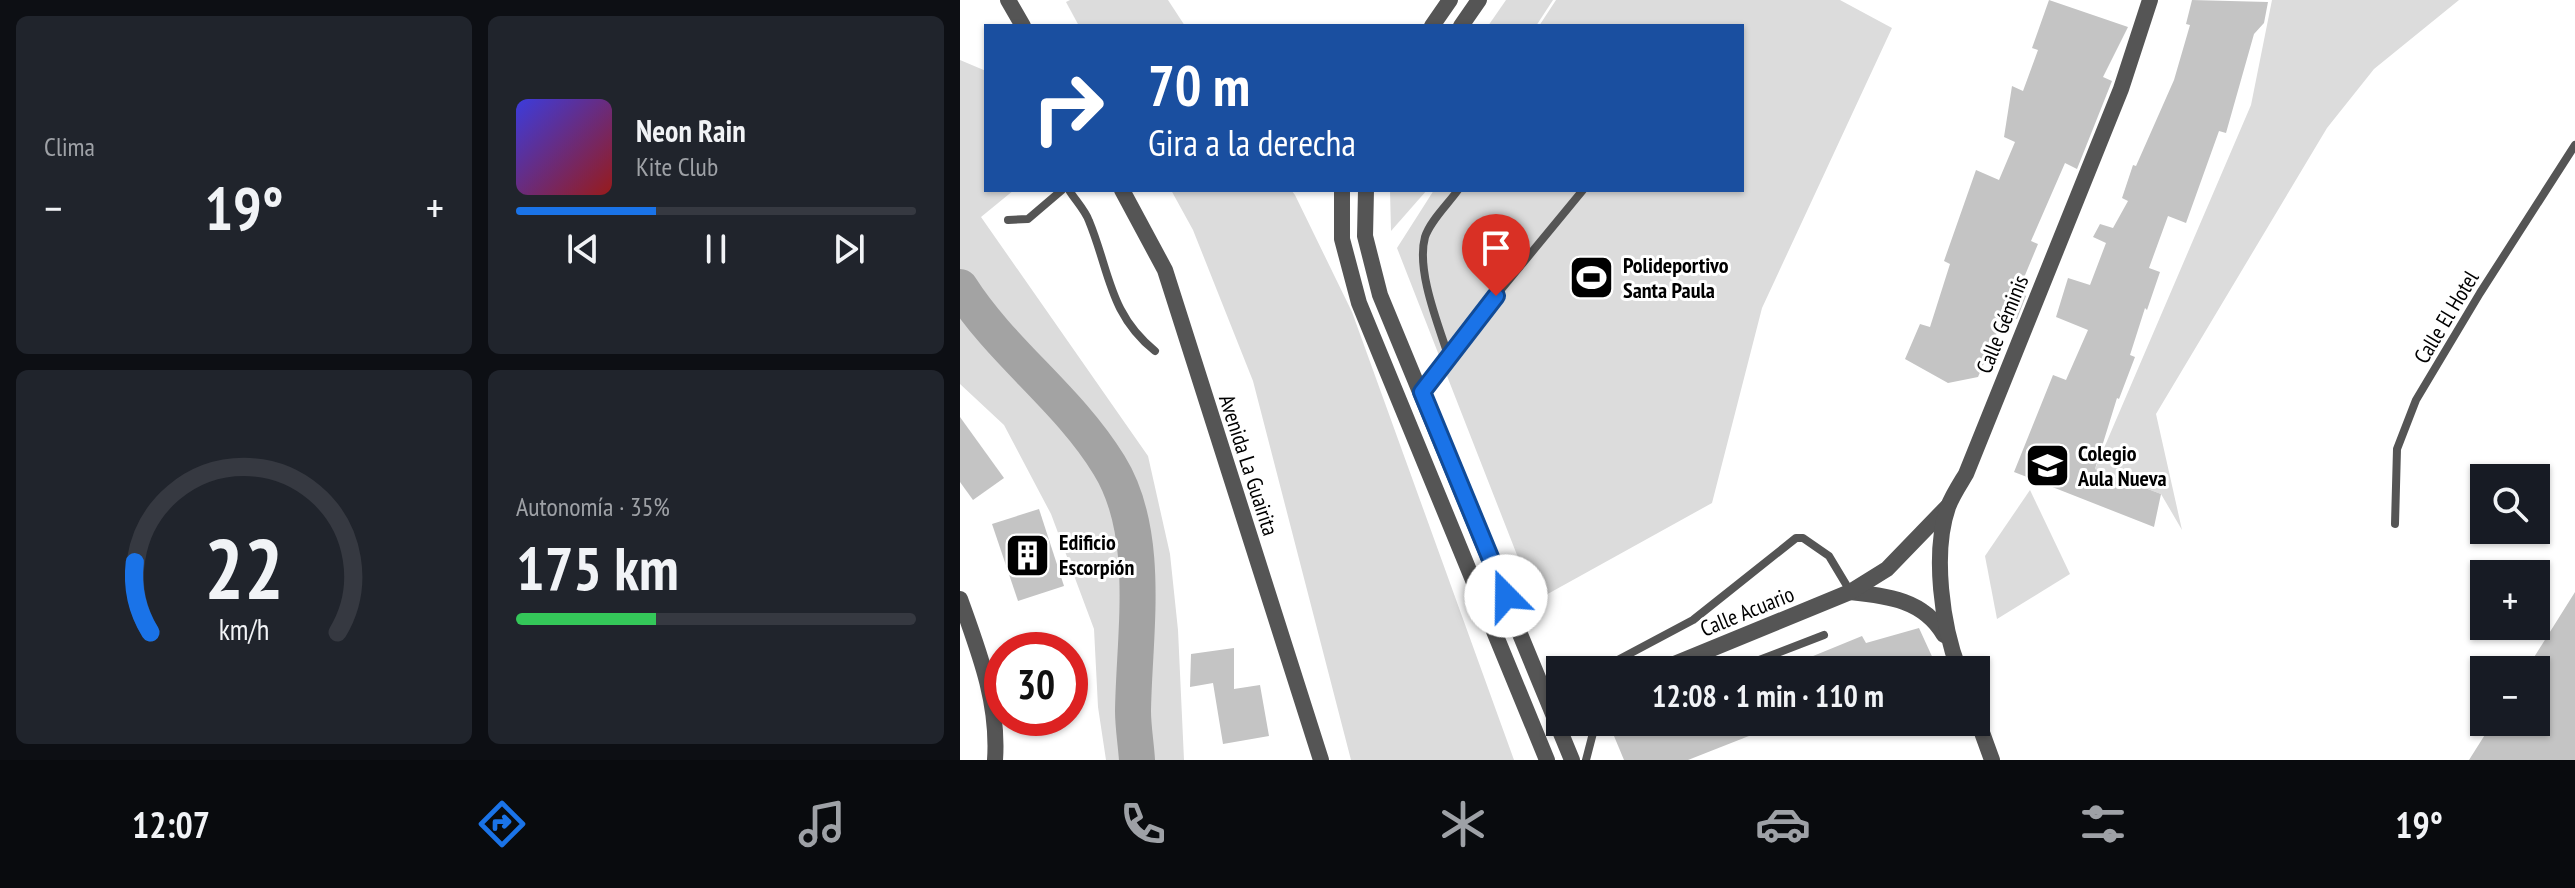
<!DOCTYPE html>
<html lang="es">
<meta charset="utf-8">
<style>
:root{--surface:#171b24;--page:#20242c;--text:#f1f3f6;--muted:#9ea1a6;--line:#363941;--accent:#1a73e8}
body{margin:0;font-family:"PT Sans Narrow",sans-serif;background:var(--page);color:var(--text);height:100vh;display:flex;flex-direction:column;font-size:30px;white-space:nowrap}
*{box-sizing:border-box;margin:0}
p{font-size:26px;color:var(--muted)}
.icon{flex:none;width:44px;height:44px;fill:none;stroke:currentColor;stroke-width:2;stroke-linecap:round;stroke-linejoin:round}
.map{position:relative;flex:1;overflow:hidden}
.panel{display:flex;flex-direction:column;gap:16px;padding:16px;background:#0d0f14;width:960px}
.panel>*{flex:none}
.banner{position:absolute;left:24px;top:24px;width:760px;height:168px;border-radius:0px;box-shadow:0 2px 6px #0004;background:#1a4fa0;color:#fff;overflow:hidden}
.controls{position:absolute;left:1510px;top:464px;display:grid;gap:16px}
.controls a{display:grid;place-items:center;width:80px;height:80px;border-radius:0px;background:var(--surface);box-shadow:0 2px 6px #0004;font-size:40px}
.speed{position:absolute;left:24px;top:632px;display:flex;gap:16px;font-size:40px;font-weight:700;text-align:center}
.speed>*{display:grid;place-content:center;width:104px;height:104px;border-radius:50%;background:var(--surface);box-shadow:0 2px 6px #0004;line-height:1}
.speed .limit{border:12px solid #d22;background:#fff;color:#111}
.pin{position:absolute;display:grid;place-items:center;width:68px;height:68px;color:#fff;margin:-82px -34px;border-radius:50% 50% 50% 0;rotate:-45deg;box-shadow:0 0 8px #0007}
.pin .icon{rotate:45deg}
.me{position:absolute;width:88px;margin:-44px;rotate:338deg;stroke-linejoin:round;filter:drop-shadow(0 0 6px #0008)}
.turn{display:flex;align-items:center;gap:28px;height:168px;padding:0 32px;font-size:36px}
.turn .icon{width:104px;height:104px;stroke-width:2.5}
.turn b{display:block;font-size:56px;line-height:68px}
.big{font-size:60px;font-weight:700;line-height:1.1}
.panel .card{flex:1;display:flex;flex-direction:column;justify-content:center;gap:12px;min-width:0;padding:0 28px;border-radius:12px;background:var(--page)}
.panel .dial{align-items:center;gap:0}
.dial svg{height:208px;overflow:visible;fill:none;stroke:var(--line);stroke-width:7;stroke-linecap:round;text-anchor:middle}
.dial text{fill:var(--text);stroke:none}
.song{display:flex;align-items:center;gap:24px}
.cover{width:96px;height:96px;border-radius:12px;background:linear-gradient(135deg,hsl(240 70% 55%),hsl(0 70% 35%))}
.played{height:8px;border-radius:4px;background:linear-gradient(90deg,var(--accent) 35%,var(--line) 35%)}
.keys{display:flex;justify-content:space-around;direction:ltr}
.heat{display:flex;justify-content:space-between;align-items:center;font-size:44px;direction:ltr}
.charge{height:12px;border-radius:6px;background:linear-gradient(90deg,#34c759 35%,var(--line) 0)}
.panel .tiles{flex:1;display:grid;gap:16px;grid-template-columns:repeat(2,1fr)}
.trip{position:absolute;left:586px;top:656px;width:444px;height:80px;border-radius:0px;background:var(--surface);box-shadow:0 2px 6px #0004;font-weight:700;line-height:80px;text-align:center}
.menu{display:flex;height:128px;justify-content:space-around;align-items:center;background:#090b0e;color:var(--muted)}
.menu .icon{width:56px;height:56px}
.menu .active{color:var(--accent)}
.menu b{font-size:36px;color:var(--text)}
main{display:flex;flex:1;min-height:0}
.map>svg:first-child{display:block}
.green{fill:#dcdcdc}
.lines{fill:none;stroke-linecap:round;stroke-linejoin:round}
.river{stroke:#a3a3a3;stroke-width:36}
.building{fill:#c4c4c4}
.service{stroke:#555;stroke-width:8}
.minor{stroke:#555;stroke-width:16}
.tertiary{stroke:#555;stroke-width:16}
.route-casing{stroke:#114b97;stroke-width:20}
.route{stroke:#1a73e8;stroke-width:14}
.labels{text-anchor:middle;stroke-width:6;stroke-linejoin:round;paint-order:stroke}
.poi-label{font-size:22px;font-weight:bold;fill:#000;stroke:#fff;text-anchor:start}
.street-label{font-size:22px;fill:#000;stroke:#fff}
</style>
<main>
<section class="panel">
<div class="tiles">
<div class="card"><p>Clima</p>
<div class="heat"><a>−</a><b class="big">19°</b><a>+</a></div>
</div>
<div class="card">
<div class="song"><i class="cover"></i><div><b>Neon Rain</b><p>Kite Club</p></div></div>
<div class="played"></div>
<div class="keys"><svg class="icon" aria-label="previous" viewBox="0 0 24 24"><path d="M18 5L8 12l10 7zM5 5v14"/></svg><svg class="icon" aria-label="pause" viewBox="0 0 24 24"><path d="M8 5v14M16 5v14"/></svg><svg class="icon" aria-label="next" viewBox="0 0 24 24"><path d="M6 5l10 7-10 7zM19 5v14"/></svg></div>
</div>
<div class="card dial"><svg viewBox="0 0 100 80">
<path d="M14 69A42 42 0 1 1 86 69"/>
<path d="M14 69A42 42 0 0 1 8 42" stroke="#1a73e8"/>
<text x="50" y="56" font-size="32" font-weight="700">22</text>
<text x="50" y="72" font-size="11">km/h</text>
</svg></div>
<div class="card"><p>Autonomía · 35%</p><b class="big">175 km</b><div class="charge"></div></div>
</div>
</section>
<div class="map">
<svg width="1615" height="760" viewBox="0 0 1615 760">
<rect width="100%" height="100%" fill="#fff"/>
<g class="green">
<path d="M 110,0 L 208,0 L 225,26 L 119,26 L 106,2 Z"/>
<path d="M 546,0 L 593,0 L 576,26 L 528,26 Z"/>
<path d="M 596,0 L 880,0 L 932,28 L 802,308 L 752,503 L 575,601 L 437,248 L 474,190 L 782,190 L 782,26 L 579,26 Z"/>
<path d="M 1312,0 L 1499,0 L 1414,69 L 1367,128 L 1196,414 L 1222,530 L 1201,494 L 1135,469 L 1291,105 Z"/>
<path d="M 0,60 L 26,71 L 26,190 L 54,190 L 21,217 L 188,456 L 210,554 L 218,630 L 224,760 L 146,760 L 138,707 L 134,629 L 91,514 L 44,425 L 0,384 Z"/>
<path d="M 211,190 L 331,190 L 335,195 L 392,312 L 554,760 L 391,760 L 293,381 L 233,230 Z"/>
<path d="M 430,190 L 467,190 L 431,231 Z"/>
<path d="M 1070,490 L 1110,574 L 1037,619 L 1025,556 Z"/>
</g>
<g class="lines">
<path class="river" d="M 0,287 C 42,353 108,398 149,465 C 192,534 174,635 173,711 C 173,727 176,744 177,760"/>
</g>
<g class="building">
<path d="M 1089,0 L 1168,27 L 1143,77 L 1152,81 L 1117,169 L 1105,163 L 1071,241 L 1078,244 L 1058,292 L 1066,296 L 1057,319 L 1045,314 L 1018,377 L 988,383 L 945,359 L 960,324 L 970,327 L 990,264 L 984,261 L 1016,170 L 1039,180 L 1055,142 L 1044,137 L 1052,86 L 1063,91 L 1078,50 L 1072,48 Z"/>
<path d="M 1232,0 L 1308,2 L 1304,23 L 1294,34 L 1266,133 L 1259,131 L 1226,223 L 1208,216 L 1189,268 L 1200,272 L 1187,310 L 1185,308 L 1170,355 L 1175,357 L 1159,399 L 1157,398 L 1135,469 L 1201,494 L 1194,527 L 1054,472 L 1093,375 L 1106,380 L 1128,330 L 1096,317 L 1108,278 L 1130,285 L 1146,243 L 1133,237 L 1140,224 L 1153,228 L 1168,201 L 1162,198 L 1173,165 L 1176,166 L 1214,80 L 1230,25 L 1226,24 Z"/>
<path d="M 0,417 L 44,478 L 13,500 L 0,482 Z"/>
<path d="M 79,509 L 104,586 L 58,601 L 32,524 Z"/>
<path d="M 1615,592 L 1615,760 L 1509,760 L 1533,722 L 1576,722 L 1576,670 L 1566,670 Z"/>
<path d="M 959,628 L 975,663 L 957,670 L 819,670 L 902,636 L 906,643 Z"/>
<path d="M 274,648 L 274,689 L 300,685 L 309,736 L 263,744 L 253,683 L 230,687 L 231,654 Z"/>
<path d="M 688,722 L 822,722 L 822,723 L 728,760 L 664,760 L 654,736 Z"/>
</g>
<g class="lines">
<g class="service">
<path d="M 109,190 C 115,200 125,210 129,221 C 150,272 149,314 195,351"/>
<path d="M 48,220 L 68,219 L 102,190"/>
<path d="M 488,355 C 478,324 456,270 465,237 C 470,221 488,204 498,190"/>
<path d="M 462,392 L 476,378 L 492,349 L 623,190"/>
<path d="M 1435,524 L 1437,449 L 1456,400 L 1520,293 L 1615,145"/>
<path d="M 639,670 L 733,620 L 836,538 L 843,538 L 869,556 L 890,591"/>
<path d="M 773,670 L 864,635"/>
<path d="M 626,760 L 633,733 L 642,722"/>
</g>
<g class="minor">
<path d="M 472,26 L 490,0"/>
<path d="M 501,26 L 519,0"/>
<path d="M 382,190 L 382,239 L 399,303 L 587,760"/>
<path d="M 406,190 L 405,236 L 420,295 L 612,760"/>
<path d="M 890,592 C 928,596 964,600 984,635"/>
<path d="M 0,599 C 19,652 39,703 35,760"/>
<path d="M 700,670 L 890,592 L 927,569 L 987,507"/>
<path d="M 999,670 C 982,626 972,553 988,507 C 992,496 1000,484 1006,474 L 1161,89 L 1190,0"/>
<path d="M 1016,716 L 1032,760"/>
</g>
<g class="tertiary">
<path d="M 48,0 L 63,26"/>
<path d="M 162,190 L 205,270 L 361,760"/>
</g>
</g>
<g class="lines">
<defs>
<path id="route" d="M 536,296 L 462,392 L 546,596"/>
</defs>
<use href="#route" class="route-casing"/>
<use href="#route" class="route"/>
</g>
<defs>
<symbol id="stadium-square" viewBox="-11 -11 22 22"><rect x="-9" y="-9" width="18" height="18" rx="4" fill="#000" stroke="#fff"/><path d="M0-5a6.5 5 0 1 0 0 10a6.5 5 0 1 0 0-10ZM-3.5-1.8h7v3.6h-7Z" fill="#fff"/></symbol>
<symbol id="school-square" viewBox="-11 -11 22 22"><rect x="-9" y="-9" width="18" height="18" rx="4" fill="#000" stroke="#fff"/><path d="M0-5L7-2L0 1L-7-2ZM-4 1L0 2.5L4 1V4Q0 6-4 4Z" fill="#fff"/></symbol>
<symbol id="building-square" viewBox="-11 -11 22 22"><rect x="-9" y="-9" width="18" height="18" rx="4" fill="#000" stroke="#fff"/><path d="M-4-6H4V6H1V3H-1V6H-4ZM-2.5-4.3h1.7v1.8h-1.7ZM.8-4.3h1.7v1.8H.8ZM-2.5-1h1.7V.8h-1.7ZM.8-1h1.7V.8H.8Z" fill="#fff"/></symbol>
</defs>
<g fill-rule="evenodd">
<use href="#stadium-square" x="606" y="252" width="51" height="51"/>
<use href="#school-square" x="1062" y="440" width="51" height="51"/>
<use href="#building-square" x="42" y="530" width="51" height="51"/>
</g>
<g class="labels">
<g class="poi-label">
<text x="663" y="273">Polideportivo<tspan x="663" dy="25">Santa Paula</tspan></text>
<text x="1118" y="461">Colegio<tspan x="1118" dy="25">Aula Nueva</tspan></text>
<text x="99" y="550">Edificio<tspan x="99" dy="25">Escorpión</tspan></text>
</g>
<g class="street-label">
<text transform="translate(1486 317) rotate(-59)" y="8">Calle El Hotel</text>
<text transform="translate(1042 324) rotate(-68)" y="8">Calle Géminis</text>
<text transform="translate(289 465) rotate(72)" y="8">Avenida La Guairita</text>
<text transform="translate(787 611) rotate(-22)" y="8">Calle Acuario</text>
</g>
</g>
</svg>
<div class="controls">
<a><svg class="icon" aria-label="search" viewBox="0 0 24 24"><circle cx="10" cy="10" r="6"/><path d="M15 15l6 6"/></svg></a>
<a>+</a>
<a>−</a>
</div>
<div class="speed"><div class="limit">30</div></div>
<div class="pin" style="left:536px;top:296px;background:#d93025"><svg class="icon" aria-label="arrive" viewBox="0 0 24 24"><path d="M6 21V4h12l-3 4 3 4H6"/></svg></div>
<svg class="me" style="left:546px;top:596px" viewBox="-20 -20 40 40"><circle r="19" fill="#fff"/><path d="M0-13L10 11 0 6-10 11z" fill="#1a73e8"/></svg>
<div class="trip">12:08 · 1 min · 110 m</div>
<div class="banner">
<div class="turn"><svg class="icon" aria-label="right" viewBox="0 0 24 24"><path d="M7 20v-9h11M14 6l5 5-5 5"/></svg><div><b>70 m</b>Gira a la derecha</div></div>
</div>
</div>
</main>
<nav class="menu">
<b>12:07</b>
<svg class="icon active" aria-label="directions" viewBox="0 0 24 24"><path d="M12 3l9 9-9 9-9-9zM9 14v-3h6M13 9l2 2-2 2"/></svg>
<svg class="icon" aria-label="music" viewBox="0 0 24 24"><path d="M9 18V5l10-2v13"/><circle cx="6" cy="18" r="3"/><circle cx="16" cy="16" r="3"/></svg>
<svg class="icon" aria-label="phone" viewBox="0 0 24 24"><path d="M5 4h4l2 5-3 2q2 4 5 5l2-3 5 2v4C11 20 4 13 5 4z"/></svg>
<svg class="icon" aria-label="climate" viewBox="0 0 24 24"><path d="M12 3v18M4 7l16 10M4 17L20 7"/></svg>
<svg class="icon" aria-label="car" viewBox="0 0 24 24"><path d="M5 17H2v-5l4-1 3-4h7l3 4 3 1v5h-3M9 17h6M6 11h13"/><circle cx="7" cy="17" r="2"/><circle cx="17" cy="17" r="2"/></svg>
<svg class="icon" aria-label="filters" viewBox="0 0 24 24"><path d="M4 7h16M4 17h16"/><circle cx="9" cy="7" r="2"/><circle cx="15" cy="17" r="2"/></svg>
<b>19°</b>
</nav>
